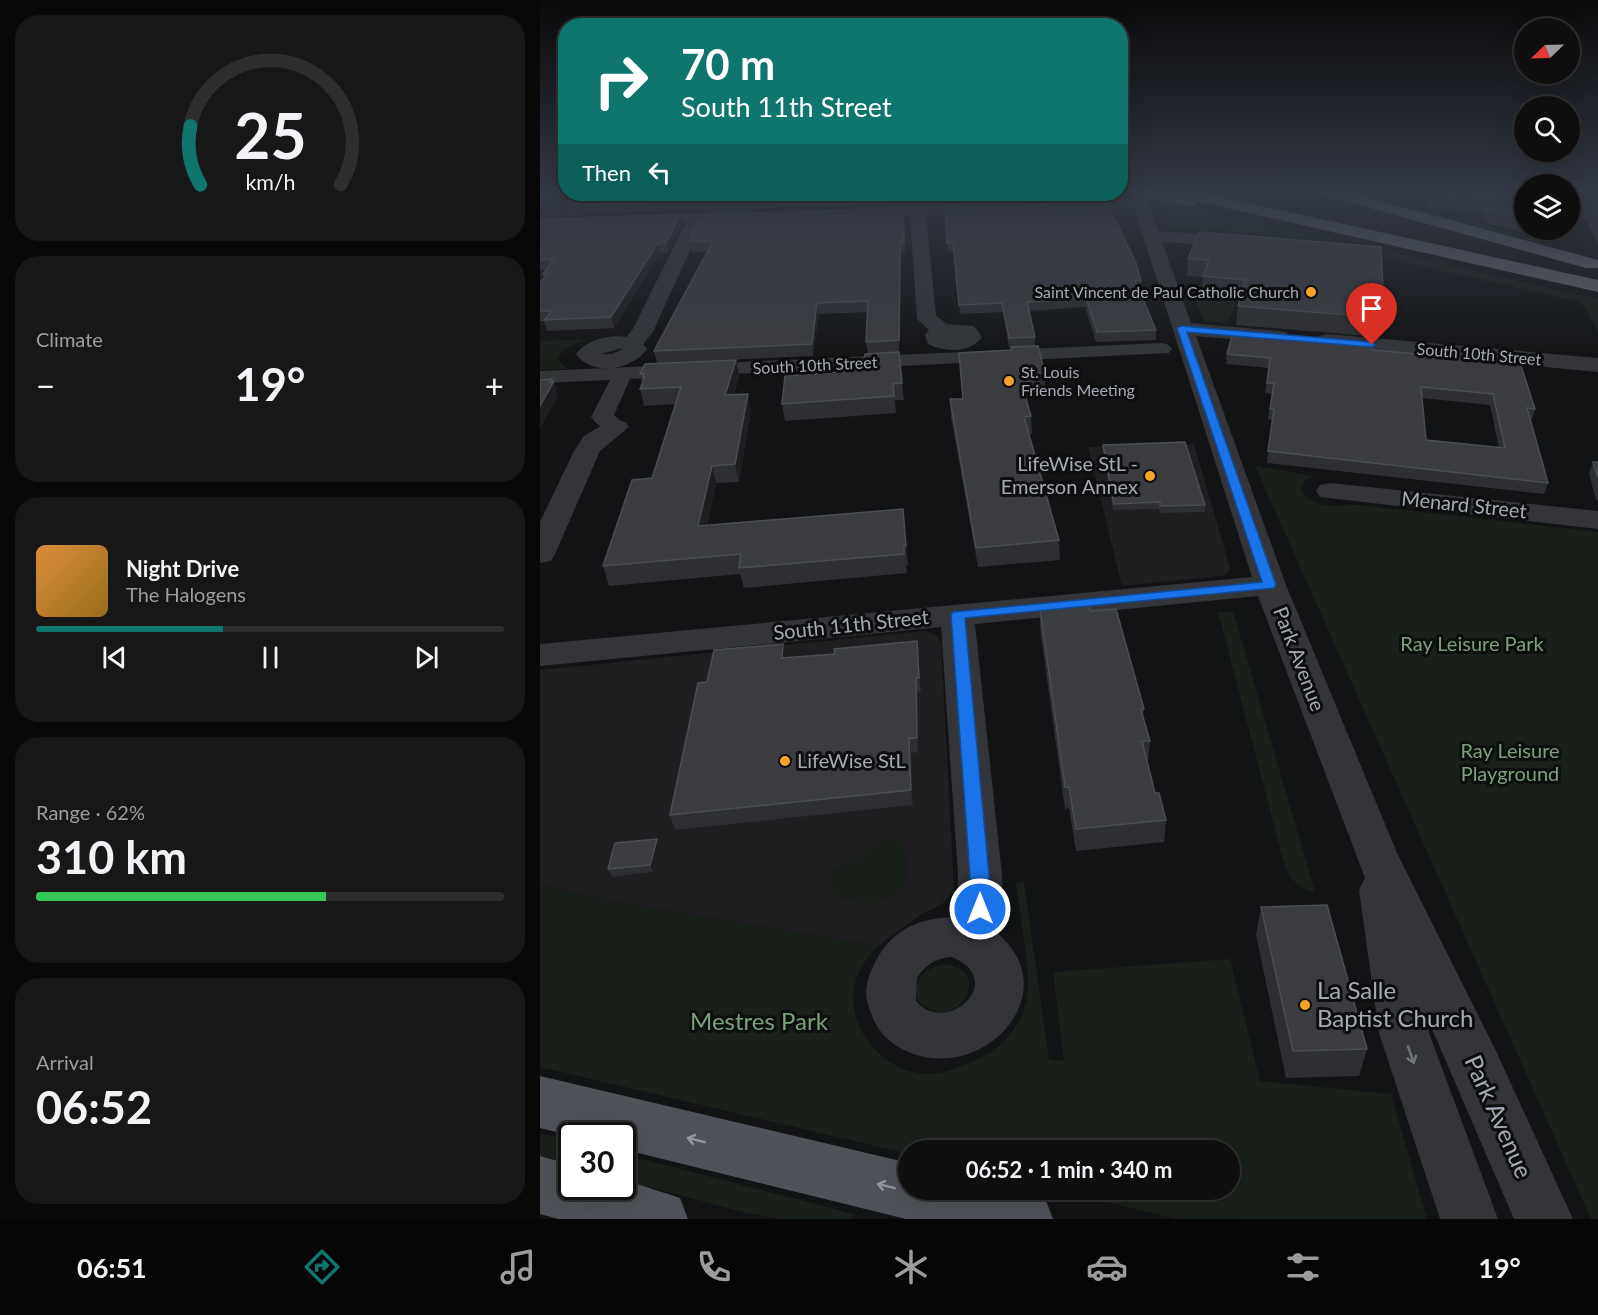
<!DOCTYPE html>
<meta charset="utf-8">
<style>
:root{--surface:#0e0e0f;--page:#171718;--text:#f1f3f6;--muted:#9b9c9e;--line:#2e2e2f;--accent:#0f766e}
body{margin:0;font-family:Lato,sans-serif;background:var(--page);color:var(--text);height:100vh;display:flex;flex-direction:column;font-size:22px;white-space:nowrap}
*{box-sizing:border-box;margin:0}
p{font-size:20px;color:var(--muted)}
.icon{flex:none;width:33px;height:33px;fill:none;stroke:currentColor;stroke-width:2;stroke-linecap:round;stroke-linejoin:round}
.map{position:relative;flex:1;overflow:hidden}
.details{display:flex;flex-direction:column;gap:15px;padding:15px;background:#080808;width:540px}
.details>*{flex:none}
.guide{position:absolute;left:18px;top:18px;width:570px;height:183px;border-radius:24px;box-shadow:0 6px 24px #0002,0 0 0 2px var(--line);background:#0f766e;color:#fff;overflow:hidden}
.needle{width:39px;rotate:247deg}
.controls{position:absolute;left:974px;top:18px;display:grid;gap:12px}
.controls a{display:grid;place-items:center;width:66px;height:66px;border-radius:50%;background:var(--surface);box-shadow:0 6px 24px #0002,0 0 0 2px var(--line);font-size:30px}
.speed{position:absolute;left:18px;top:1122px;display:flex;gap:12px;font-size:30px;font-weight:700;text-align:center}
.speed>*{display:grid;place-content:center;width:78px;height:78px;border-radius:50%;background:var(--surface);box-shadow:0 6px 24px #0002,0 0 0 2px var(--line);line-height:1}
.speed .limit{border:3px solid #111;border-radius:9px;background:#fff;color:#111}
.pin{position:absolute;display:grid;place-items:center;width:51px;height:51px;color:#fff;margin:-62px -26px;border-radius:50% 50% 50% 0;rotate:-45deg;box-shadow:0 0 6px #0007}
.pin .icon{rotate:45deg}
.me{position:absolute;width:66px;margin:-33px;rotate:0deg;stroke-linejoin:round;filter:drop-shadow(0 0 4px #0008)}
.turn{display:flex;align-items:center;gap:21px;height:126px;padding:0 24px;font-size:27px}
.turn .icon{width:78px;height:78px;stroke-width:2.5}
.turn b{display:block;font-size:42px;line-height:51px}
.then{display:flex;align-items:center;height:57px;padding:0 24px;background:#0003;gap:12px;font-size:22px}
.big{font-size:45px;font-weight:700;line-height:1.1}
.details .card{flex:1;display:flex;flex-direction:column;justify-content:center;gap:9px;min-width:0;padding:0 21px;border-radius:24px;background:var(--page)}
.details .dial{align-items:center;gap:0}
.dial svg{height:156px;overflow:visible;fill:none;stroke:var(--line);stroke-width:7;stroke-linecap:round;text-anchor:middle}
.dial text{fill:var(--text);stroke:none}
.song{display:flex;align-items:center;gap:18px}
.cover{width:72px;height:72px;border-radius:9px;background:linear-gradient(135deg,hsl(30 70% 55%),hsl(40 70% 35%))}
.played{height:6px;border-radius:3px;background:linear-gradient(90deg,var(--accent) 40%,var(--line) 40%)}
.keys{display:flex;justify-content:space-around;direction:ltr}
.heat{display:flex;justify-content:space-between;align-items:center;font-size:33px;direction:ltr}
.charge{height:9px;border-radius:4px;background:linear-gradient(90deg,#34c759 62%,var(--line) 0)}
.trip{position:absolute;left:358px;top:1140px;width:342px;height:60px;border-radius:30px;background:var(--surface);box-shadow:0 6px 24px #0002,0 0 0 2px var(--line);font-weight:700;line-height:60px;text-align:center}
.menu{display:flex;height:96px;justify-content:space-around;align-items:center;background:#060606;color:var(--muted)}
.menu .icon{width:42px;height:42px}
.menu .selected{color:var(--accent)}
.menu b{font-size:27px;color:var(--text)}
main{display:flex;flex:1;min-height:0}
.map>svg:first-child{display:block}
.built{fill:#1f1f21}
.green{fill:#191f19}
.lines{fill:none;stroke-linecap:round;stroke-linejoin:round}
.pedestrian{fill:#333539;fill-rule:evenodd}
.minor{fill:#333539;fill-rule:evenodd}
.primary{fill:#4f5258;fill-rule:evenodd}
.motorway{fill:#5f636a;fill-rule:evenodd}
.wall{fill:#2e2f32;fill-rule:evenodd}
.shaded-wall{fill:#1d1e20}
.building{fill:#3b3c40;stroke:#4b4e52;stroke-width:1.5;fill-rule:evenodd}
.oneway{stroke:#71757d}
.oneway2{stroke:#9398a2}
.route{fill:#1a73e8;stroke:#114b97;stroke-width:1.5}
.poi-dot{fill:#f6a429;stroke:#0e0e0f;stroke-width:2}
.labels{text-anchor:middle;stroke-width:6;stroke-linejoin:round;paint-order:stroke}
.far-poi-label{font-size:16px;fill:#a4aab5;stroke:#0e0e0f;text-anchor:end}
.far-street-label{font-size:16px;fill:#a4aab5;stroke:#0e0e0f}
.poi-label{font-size:20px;fill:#a4aab5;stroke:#0e0e0f;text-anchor:end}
.street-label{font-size:20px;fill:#a4aab5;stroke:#0e0e0f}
.park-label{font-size:20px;fill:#7aa17a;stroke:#0e0e0f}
.near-poi-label{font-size:24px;fill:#a4aab5;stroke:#0e0e0f;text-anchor:start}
.near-park-label{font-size:24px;fill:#7aa17a;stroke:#0e0e0f}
.near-street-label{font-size:24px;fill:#a4aab5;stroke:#0e0e0f}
</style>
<main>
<section class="details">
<div class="card dial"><svg viewBox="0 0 100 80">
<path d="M14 69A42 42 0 1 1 86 69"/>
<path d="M14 69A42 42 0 0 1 9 39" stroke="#0f766e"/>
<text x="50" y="56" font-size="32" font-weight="700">25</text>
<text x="50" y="72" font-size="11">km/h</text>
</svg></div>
<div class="card"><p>Climate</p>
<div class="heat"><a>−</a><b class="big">19°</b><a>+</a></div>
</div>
<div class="card">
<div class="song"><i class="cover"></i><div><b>Night Drive</b><p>The Halogens</p></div></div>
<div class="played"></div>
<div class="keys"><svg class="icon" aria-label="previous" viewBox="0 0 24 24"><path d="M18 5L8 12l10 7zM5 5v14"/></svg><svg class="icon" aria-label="pause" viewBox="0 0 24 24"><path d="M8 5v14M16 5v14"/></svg><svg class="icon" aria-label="next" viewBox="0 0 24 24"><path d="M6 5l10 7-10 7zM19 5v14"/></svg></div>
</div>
<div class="card"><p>Range · 62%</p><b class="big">310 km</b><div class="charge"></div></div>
<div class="card"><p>Arrival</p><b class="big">06:52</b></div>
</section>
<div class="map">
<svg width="1058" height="1219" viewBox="0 0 1058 1219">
<rect width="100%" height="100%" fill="#121314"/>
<g class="built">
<path d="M 0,191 L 25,191 L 26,194 L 62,194 L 42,216 L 0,218 Z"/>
<path d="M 654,444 L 690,568 L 688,573 L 681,576 L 582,586 L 548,447 Z"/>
<path d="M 385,631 L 396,635 L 401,642 L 414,891 L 404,903 L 382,914 L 338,946 L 85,904 L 0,885 L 0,670 Z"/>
</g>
<g class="green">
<path d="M 793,191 L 847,191 L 847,195 L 881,210 L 1004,241 L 1001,244 L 937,230 Z"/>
<path d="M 513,194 L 574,194 L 576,199 L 515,201 Z"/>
<path d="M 620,200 L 1058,299 L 1058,331 L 1041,302 L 849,259 L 847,254 L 776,239 L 631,227 L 627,223 Z"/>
<path d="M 651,289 L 661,290 L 660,297 L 696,300 L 689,323 L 664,321 Z"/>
<path d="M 48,339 C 36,343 22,347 18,359 L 27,369 L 0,370 L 0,341 Z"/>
<path d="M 715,466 L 774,476 L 765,480 L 761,490 C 775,511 798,504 820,505 L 1058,532 L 1058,1219 L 1051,1219 Z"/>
<path d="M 693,611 L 775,892 C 756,887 749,878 743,860 L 678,612 Z"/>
<path d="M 349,839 L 360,840 C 366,853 371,877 361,890 C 350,904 318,905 303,898 C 299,896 295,892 292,889 L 291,869 L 316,862 L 337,842 Z"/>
<path d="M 484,882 L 509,1059 L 524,1061 L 513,972 L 690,959 L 720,1081 L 851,1094 L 887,1219 L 636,1219 L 515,1190 L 690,1190 L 690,1150 L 369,1150 L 369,1154 L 0,1067 L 0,885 L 85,904 L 338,946 C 327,958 316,971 314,989 C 308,1031 344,1071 385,1074 C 402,1075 423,1066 438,1059 C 460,1049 478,1030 485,1006 C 494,978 479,915 476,883 Z"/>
<path d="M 405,964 C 456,971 416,1036 379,1002 C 370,981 385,967 405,964 Z"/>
<path d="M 0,1133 L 31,1141 L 31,1167 L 0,1159 Z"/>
<path d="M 82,1154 L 314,1214 L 312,1219 L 239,1219 L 203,1212 L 83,1180 Z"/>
</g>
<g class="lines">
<path class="pedestrian" d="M 622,343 L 629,345 L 632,349 L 629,353 L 90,379 L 74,415 L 87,427 L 84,432 C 71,435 59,428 51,417 L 70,380 L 0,383 L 0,371 Z"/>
<g class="minor">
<path d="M 588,191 L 604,191 L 618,231 L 702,237 L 708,238 L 711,242 L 708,246 L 702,247 L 622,242 L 651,323 L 738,331 L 746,332 L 749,337 L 746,342 L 738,343 L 656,336 L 746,585 L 857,853 L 956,1051 L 1033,1219 L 974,1219 L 886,1015 L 889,1033 L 958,1219 L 900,1219 L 839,1033 L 819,890 L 825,878 L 718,596 L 435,624 L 462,875 L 463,909 L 457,933 C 527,991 446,1082 371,1053 C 347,1044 335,1029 328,1004 C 324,992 327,980 332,969 C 348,932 375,918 415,917 L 417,909 L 418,875 L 401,627 L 0,666 L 0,644 L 712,577 L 594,208 L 386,215 L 396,316 L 407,324 L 434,326 L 442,337 C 430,354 404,352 388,344 L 385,335 L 389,330 L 377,319 L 370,215 L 320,217 L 312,212 L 320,207 L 591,199 ZM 412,957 C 469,981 406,1037 376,1001 L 377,978 C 386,964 396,958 412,957 Z"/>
<path d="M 205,210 L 213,215 L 211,218 L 163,221 L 113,332 L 103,344 L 107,349 C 93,370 52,377 36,354 C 46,340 69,334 86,337 L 93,329 L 146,222 L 95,224 L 87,219 L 89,215 ZM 79,349 L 83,349 L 72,354 L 61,354 Z"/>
<path d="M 787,334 L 1058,358 L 1058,372 L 779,346 L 776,341 L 779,336 Z"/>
<path d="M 76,419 L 85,422 L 89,427 L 60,451 L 15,554 L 11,561 L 0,563 L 0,522 L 34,451 L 44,436 L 67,422 Z"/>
<path d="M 790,483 L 1058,511 L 1058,529 L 780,497 L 776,491 L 780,485 Z"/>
</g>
<g class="primary">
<path d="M 0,1076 L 369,1163 L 369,1190 L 483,1190 L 505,1198 L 513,1219 L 366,1219 L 82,1149 L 82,1136 L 32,1136 L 0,1128 Z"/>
<path d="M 0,1156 L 32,1165 L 32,1186 L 82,1186 L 82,1179 L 140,1198 L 148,1219 L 18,1219 L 0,1214 Z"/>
</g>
<g class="motorway">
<path d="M 590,191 L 654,191 L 1058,280 L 1058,292 L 660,202 L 652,207 L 597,196 Z"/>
<path d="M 777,191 L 803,191 L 1058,260 L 1058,268 L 1046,268 L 779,194 Z"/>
</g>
</g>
<g class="wall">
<path d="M 885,191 L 984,191 L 984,230 L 1008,230 L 1006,238 L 945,223 L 942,211 L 887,208 Z"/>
<path d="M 1030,191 L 1058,191 L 1058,243 Z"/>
<path d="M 364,194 L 364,204 L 28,214 L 26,205 Z"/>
<path d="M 404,194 L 504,194 L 505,199 L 405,202 Z"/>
<path d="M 405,209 L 510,209 L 601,281 L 601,290 L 599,289 L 616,330 L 616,340 L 556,342 L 545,307 L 489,311 L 495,337 L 495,346 L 505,373 L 505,389 L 494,390 L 494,398 L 486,398 L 491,416 L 492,434 L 489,434 L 519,540 L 520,560 L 438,567 L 411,417 L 410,399 L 423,399 L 419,353 L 471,350 L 471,348 L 469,348 L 463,312 L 420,314 L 414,251 L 408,251 Z"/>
<path d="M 364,217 L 365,253 L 361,253 L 359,352 L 364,400 L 355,400 L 356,413 L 245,421 L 242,404 L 324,370 L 328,354 L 326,342 L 328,312 L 279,314 L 273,356 L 117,363 L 114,351 L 168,251 L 152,252 L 150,241 Z"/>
<path d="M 0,219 L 142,224 L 128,253 L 120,253 L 74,328 L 7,331 L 4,321 L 0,321 L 0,283 L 4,277 L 3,274 L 7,269 L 0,270 Z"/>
<path d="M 659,232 L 843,288 L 839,306 L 833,306 L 833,317 L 829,336 L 696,325 L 698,306 L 700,298 L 661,294 L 663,277 L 647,276 L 648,259 Z"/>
<path d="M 832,350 L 995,409 L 992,420 L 990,419 L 1008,483 L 1004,494 L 727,463 L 732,420 L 728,419 L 732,394 L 725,393 L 729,368 L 686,364 L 687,354 ZM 882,398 L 950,405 L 959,448 L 886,440 Z"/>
<path d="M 100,374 L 199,376 L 194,395 L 211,410 L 199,482 L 176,483 L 167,526 L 363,509 L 368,565 L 366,566 L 367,573 L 204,588 L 200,574 L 69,586 L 63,566 L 112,478 L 135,404 L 104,406 L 100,389 L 102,383 Z"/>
<path d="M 563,445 L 665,505 L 665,512 L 620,513 L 619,509 L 573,510 L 563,451 Z"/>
<path d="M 1053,462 L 1058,462 L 1058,500 L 1056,500 L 1049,474 Z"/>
<path d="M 500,609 L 550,611 L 604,709 L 603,717 L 610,741 L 608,762 L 607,762 L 615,793 L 626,820 L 624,842 L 536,851 L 529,808 L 525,809 L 500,629 Z"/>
<path d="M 377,641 L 381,691 L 377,692 L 378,752 L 371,753 L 373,805 L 135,830 L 130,815 L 167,682 L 246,658 L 295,654 Z"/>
<path d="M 117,839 L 119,846 L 113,872 L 72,877 L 68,869 Z"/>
<path d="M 721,907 L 827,1049 L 819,1076 L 746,1078 L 716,935 Z"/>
</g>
<g class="shaded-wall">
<path d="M 363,208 L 364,217 L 365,253 L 364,243 Z"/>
<path d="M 140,215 L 142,224 L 128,253 L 126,243 Z"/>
<path d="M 118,243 L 120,253 L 74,328 L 71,317 Z"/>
<path d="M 360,243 L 361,253 L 360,352 L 359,340 Z"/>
<path d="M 277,303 L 279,314 L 273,356 L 272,344 Z"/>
<path d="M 196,360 L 199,376 L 189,412 L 185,395 Z"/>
<path d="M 12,379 L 13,383 L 14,381 L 18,396 L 0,429 L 0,406 Z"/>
<path d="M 208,394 L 211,410 L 199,482 L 195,464 Z"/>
<path d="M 172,466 L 176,483 L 163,545 L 158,526 Z"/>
<path d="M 363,509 L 366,527 L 368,565 L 366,546 Z"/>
<path d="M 377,641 L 379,655 L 381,691 L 379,678 Z"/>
<path d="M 243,644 L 246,658 L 242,658 Z"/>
<path d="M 376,678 L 377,692 L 378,752 L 377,738 Z"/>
<path d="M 369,738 L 371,753 L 373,805 L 371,790 Z"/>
<path d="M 117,839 L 119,846 L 113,872 L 110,865 Z"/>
</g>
<g class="building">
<path d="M 889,191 L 984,191 L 984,218 L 948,210 L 945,199 L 890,195 Z"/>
<path d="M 1047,191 L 1058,191 L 1058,210 Z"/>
<path d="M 35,194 L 363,194 L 363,195 L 26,205 Z"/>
<path d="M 509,205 L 510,209 L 569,207 L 596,263 L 601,281 L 595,280 L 616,330 L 557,332 L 546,298 L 487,302 L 495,337 L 469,338 L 462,303 L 419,305 L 413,243 L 407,243 L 405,209 Z"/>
<path d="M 363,208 L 364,243 L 360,243 L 359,340 L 326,342 L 328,301 L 277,303 L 272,344 L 114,351 L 173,241 L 150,241 L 162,215 Z"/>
<path d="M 140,215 L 126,243 L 118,243 L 71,317 L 4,320 L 12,311 L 0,311 L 0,283 L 8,273 L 3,274 L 14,259 L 0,260 L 0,219 Z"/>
<path d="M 659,232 L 841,247 L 843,288 L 832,287 L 833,317 L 698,306 L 705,280 L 663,276 L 669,260 L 648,259 Z"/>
<path d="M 693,332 L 831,344 L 832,350 L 980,363 L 995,409 L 987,408 L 1008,483 L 728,451 L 734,409 L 730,409 L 734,383 L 727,383 L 730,358 L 687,354 ZM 881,387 L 953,394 L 965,448 L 886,440 Z"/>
<path d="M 498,346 L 505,373 L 491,373 L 493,381 L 481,382 L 491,416 L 484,417 L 519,540 L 436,548 L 410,399 L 423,399 L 419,353 L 472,350 L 471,347 Z"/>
<path d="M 359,352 L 362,383 L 353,384 L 354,396 L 242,404 L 245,376 L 324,370 L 325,354 Z"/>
<path d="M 196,360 L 185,395 L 208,394 L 195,464 L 172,466 L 158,526 L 363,509 L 366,546 L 364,546 L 364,554 L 199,568 L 201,554 L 63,566 L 92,480 L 112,478 L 141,387 L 100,389 L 105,377 L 103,377 L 104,374 L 100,374 L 105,364 Z"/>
<path d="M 12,379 L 10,382 L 14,381 L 0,406 L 0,380 Z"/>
<path d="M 645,442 L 665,505 L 620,506 L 620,502 L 574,504 L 563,445 Z"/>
<path d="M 1053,462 L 1058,462 L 1058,478 Z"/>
<path d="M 549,605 L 550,611 L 576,609 L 604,709 L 601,710 L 610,741 L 602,741 L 615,793 L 619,793 L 626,820 L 536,829 L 529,787 L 525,787 L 500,609 Z"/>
<path d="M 377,641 L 379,678 L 376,678 L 377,738 L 369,738 L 371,790 L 130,815 L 158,683 L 167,682 L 174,650 L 243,644 L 242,658 L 295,654 L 294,649 Z"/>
<path d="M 117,839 L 110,865 L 68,869 L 75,843 Z"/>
<path d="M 787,905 L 827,1049 L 753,1051 L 721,907 Z"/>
</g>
<defs><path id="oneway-shaft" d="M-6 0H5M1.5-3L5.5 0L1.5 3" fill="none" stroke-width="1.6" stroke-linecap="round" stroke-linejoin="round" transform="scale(1.5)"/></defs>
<use class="oneway" href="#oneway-shaft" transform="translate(871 1055) rotate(71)"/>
<g class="oneway2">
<use href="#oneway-shaft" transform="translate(156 1140) rotate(-166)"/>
<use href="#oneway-shaft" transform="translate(346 1186) rotate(-166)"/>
</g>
<linearGradient id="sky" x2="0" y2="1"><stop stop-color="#0a0a0b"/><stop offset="0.53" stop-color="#333945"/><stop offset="1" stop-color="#333945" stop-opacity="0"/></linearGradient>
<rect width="1058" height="362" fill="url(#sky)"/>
<path class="route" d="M 641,326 L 832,342 L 836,345 L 832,347 L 647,332 L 736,585 L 734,588 L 425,618 L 449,875 L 449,909 L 446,915 L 440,917 L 433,915 L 430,909 L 430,875 L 411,615 L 413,612 L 722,582 L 637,328 Z"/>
<g class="poi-dot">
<circle cx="771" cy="292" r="6"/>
<circle cx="469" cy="381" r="6"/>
<circle cx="610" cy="476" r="6"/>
<circle cx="245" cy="761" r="6"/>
<circle cx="765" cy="1005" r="6"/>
</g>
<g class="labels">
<g class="far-poi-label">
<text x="759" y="298">Saint Vincent de Paul Catholic Church</text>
<text x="481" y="378" text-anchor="start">St. Louis<tspan x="481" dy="18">Friends Meeting</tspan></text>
</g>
<g class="far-street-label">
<text transform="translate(939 354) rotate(5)" y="6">South 10th Street</text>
<text transform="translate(275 365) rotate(-3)" y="6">South 10th Street</text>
</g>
<g class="poi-label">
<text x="598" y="471">LifeWise StL -<tspan x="598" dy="23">Emerson Annex</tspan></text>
<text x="257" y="768" text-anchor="start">LifeWise StL</text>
</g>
<g class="street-label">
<text transform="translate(924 505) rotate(6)" y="7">Menard Street</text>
<text transform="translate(311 625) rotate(-6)" y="7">South 11th Street</text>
<text transform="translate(759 659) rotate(69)" y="7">Park Avenue</text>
</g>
<g class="park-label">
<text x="932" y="651">Ray Leisure Park</text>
<text x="970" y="758">Ray Leisure<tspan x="970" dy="23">Playground</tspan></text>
</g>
<g class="near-poi-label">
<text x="777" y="999">La Salle<tspan x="777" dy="28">Baptist Church</tspan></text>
</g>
<g class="near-park-label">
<text x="219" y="1030">Mestres Park</text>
</g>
<g class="near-street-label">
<text transform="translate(958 1117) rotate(66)" y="8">Park Avenue</text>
</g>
</g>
</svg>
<div class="controls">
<a><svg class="needle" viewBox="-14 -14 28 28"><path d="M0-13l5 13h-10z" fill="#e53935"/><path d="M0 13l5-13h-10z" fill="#9b9c9e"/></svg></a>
<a><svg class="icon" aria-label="search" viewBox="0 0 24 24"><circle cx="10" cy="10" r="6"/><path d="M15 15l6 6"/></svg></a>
<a><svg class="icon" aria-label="layers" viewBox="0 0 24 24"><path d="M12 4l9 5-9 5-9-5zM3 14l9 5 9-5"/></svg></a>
</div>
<div class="speed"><div class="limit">30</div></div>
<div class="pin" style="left:832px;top:345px;background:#d93025"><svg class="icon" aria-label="arrive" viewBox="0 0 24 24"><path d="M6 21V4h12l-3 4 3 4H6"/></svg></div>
<svg class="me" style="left:440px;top:909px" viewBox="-20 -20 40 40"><circle r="17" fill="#1a73e8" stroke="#fff" stroke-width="3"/><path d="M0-11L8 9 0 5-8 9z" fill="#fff"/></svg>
<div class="trip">06:52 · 1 min · 340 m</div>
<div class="guide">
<div class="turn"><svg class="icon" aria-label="right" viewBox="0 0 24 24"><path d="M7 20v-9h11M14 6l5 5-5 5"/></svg><div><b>70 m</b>South 11th Street</div></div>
<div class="then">Then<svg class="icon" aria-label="left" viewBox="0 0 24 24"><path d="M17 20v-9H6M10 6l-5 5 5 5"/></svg></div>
</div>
</div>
</main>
<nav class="menu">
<b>06:51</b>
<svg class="icon selected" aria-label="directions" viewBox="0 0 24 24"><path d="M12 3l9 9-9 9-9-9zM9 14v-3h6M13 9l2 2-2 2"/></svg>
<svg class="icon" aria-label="music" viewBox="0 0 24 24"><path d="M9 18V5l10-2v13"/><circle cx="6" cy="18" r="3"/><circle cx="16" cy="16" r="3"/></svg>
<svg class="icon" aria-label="phone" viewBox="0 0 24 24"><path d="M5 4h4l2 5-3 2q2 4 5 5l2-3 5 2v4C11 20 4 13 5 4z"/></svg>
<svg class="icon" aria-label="climate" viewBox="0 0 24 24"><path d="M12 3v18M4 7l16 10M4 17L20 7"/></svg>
<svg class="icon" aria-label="car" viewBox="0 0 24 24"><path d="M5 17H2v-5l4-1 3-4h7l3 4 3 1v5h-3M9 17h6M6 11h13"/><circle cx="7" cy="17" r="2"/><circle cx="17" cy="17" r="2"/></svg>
<svg class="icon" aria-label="filters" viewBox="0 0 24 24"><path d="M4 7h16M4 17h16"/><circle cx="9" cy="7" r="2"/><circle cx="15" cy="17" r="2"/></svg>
<b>19°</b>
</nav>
